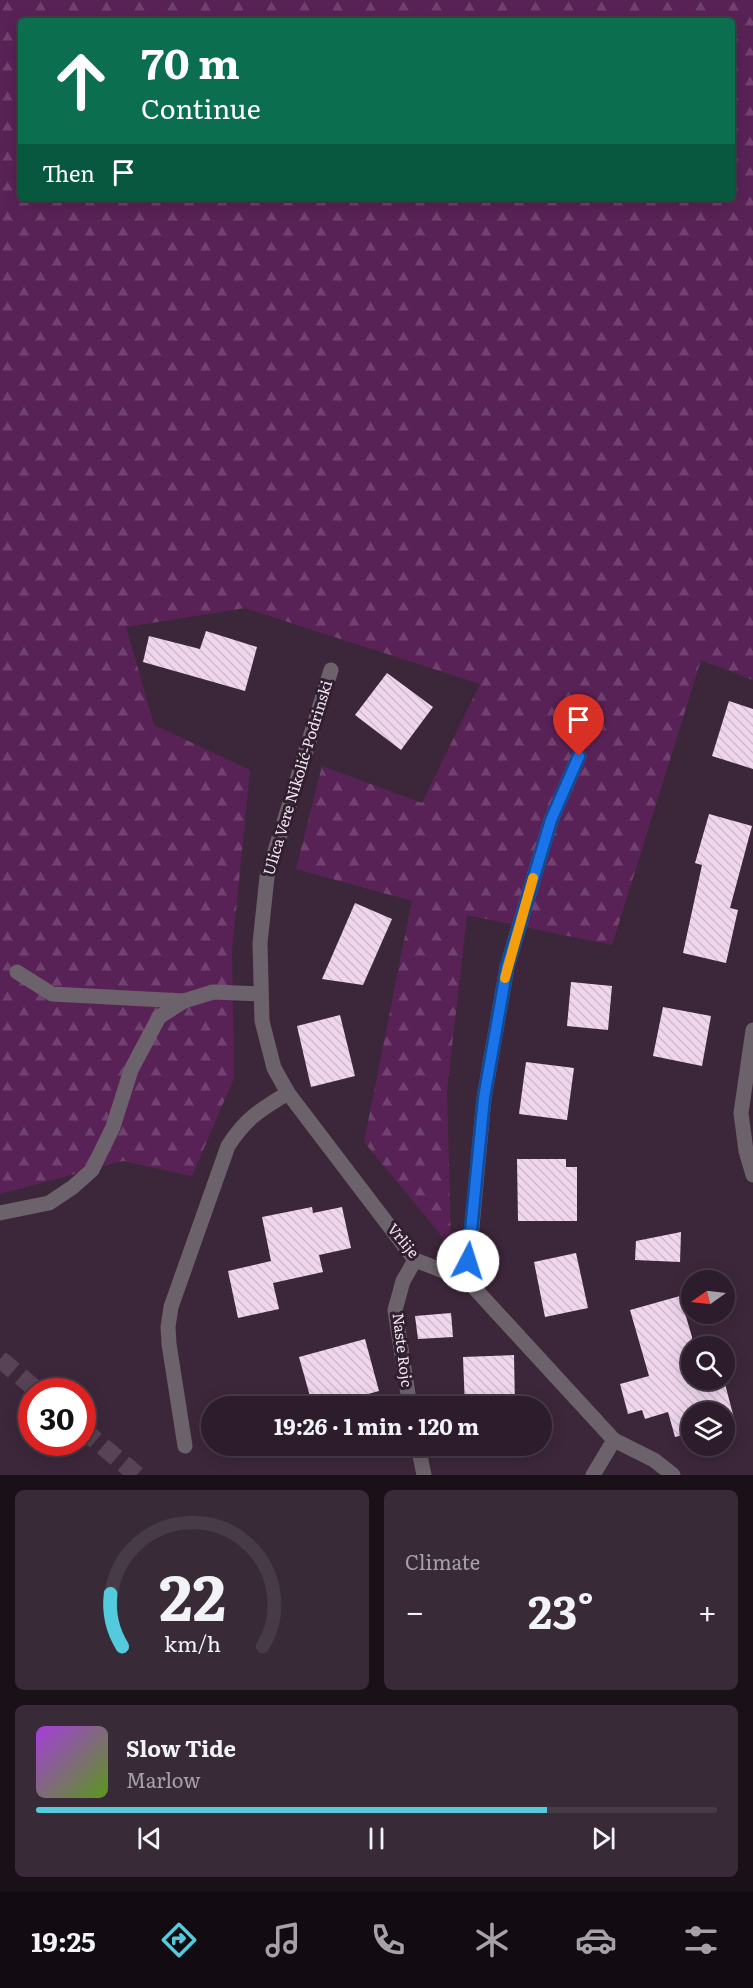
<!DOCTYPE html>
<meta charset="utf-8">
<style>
:root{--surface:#2d1d2c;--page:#392a38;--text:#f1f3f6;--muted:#a7a2a9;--line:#483b48;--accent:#54cadd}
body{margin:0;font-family:Literata,serif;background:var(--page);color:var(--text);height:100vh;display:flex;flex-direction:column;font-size:22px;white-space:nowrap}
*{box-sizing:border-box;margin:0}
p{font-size:20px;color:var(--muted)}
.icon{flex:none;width:33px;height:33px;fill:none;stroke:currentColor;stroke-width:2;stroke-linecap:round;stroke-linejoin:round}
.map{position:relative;height:1475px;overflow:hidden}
.sheet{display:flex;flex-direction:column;gap:15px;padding:15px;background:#191018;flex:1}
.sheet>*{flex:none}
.hud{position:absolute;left:18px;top:18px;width:717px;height:183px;border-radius:6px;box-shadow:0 3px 15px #0003,0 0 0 2px var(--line);background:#0b6e4f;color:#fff;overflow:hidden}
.needle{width:39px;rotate:256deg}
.fabs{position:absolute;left:681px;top:1270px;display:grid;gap:12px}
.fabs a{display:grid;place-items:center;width:54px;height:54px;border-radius:50%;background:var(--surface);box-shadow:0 3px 15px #0003,0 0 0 2px var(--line);font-size:30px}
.speed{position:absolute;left:18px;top:1378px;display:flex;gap:12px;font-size:30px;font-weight:700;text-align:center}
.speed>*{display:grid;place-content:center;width:78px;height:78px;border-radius:50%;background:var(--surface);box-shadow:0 3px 15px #0003,0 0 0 2px var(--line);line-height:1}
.speed .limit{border:9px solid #d22;background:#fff;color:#111}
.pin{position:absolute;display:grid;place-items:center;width:51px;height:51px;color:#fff;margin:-62px -26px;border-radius:50% 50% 50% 0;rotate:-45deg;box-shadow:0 0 6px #0007}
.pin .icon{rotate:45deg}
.me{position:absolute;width:66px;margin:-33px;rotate:5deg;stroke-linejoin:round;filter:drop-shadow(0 0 4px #0008)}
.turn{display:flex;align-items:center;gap:21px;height:126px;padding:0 24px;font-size:27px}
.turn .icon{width:78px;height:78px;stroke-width:2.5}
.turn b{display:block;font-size:42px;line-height:51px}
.then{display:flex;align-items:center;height:57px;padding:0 24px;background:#0003;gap:12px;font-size:22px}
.big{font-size:45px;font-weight:700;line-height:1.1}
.sheet .widget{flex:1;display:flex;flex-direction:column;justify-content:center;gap:9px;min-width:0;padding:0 21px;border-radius:9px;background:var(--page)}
.sheet .dial{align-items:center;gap:0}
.dial svg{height:156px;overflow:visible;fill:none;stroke:var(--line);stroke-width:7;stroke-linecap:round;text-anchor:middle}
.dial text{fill:var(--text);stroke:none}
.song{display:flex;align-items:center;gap:18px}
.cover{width:72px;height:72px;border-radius:9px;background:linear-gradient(135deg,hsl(280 70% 55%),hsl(90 70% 35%))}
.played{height:6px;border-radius:3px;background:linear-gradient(90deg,var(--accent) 75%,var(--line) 75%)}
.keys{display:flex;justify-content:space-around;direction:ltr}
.heat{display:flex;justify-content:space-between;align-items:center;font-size:33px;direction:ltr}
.sheet .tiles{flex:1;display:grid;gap:15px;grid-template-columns:1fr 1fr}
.widget:last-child{grid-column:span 2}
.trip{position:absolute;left:201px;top:1396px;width:351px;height:60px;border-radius:30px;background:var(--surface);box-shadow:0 3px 15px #0003,0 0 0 2px var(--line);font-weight:700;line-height:60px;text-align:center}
.tab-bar{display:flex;height:96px;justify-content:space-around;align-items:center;background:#120c12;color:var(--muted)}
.tab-bar .icon{width:42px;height:42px}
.tab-bar .current{color:var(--accent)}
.tab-bar b{font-size:27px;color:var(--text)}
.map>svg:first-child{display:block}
.forest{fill:url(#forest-firs);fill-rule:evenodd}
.building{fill:url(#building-back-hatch)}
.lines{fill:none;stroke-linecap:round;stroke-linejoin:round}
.highway-tunnel{stroke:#574355;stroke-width:18;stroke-dasharray:18 9;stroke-linecap:butt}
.minor{stroke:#6c626b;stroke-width:15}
.route-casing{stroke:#114b97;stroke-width:15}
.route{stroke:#1a73e8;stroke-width:10}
.slow{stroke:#f59e0b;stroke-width:10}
.labels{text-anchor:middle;stroke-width:6;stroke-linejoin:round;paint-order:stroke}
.street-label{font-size:15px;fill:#f2e4f0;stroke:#311e2f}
</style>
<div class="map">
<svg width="753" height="1475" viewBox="0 0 753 1475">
<defs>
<pattern id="forest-firs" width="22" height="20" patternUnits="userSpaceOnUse" patternTransform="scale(1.5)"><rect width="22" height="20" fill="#592256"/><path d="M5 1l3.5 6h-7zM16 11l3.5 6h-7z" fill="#71426f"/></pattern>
<pattern id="building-back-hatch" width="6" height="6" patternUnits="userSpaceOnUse" patternTransform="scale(1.5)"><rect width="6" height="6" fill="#f0d6ed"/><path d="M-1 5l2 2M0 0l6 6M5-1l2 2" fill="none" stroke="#cfb9cc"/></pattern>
</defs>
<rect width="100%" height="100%" fill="#3c273a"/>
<path class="forest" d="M 0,0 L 753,0 L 753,680 L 701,660 L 612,945 L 467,915 L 447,1090 L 451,1247 L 364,1142 L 412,901 L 296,869 L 322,766 L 422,803 L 480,684 L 245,608 L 126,627 L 154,725 L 250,770 L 232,951 L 234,1078 L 192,1176 L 123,1161 L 0,1194 ZM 21,21 L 732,21 L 732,198 L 21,198 Z"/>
<g class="building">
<path d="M 206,631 L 257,647 L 245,691 L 143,662 L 149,636 L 200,649 Z"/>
<path d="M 387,673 L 433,707 L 401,750 L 355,715 Z"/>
<path d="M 729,701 L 753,709 L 753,769 L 712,756 Z"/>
<path d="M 709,814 L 752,826 L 730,908 L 738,910 L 726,963 L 683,953 L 702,865 L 695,863 Z"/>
<path d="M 355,903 L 392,919 L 363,985 L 322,979 Z"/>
<path d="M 571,982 L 612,986 L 608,1030 L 567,1026 Z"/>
<path d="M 663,1007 L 711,1016 L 702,1066 L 653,1056 Z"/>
<path d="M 340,1015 L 355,1076 L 311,1087 L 297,1026 Z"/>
<path d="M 526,1062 L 574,1068 L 567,1120 L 519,1114 Z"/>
<path d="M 517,1159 L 566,1159 L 566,1167 L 577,1167 L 577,1221 L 518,1221 Z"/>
<path d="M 312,1207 L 313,1213 L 342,1207 L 351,1248 L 319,1255 L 323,1272 L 273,1283 L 279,1309 L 238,1318 L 228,1271 L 271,1261 L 262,1217 Z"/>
<path d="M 681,1232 L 680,1262 L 635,1260 L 636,1241 Z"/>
<path d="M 576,1253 L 588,1308 L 545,1317 L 534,1262 Z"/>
<path d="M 680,1296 L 692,1337 L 692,1380 L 724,1380 L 735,1422 L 724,1424 L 724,1413 L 692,1413 L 692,1433 L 675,1437 L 668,1412 L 645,1419 L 642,1410 L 628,1414 L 620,1384 L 649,1376 L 630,1310 Z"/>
<path d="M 451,1313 L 453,1337 L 418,1339 L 415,1316 Z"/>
<path d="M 365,1339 L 379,1391 L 321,1407 L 313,1407 L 299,1357 Z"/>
<path d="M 514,1355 L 515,1407 L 465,1407 L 463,1357 Z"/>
</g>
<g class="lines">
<g class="highway-tunnel">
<path d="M 0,1359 L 39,1392"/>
<path d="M 82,1429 L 137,1475"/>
</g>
<g class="minor">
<path d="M 331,670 L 267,877 L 260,943 L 262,1021 L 274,1068 L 288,1093 L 415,1260 L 467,1280 L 614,1440 L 654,1460 L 673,1475"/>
<path d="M 17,972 L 52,994 L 184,1001 L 213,992 L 261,994"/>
<path d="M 753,1030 L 741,1113 L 746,1151 L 753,1175"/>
<path d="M 0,1213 L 49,1203 L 73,1187 L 92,1170 L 113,1127 L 131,1070 L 159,1017 L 184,1001"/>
<path d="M 467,1280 L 484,1098 L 507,967 L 551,820 L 579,756"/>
<path d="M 410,1407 L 395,1310 L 403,1281 L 415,1260"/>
<path d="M 185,1446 L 169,1344 L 168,1327 L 171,1307 L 228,1146 C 246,1118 260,1110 288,1093"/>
<path d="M 418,1446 L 424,1475"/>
<path d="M 593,1475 L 614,1440"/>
</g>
</g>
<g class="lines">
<defs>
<path id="route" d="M 468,1261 L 484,1098 L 507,967 L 551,820 L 579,756"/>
</defs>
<use href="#route" class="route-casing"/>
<use href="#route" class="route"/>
<path class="slow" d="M 505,978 L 533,878"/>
</g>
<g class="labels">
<g class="street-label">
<text transform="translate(298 778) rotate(-73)" y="5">Ulica Vere Nikolić-Podrinski</text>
<text transform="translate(403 1241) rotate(50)" y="5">Vrlije</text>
<text transform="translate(402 1350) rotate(83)" y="5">Naste Rojc</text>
</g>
</g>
</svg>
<div class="fabs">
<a><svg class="needle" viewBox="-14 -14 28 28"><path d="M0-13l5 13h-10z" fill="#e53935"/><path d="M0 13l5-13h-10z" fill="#a7a2a9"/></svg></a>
<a><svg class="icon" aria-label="search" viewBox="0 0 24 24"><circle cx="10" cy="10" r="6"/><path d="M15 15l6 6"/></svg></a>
<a><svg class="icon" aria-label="layers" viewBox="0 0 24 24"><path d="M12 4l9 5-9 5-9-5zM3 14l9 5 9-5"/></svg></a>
</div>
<div class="speed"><div class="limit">30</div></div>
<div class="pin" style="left:579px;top:756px;background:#d93025"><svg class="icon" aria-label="arrive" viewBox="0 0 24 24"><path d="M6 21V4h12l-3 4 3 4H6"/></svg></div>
<svg class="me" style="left:468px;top:1261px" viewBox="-20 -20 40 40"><circle r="19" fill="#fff"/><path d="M0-13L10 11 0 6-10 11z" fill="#1a73e8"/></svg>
<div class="trip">19:26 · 1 min · 120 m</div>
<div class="hud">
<div class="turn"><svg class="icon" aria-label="ahead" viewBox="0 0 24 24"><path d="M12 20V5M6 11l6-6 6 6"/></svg><div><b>70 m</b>Continue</div></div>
<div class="then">Then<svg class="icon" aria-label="arrive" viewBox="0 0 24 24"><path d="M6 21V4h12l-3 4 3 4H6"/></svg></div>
</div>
</div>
<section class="sheet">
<div class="tiles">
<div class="widget dial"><svg viewBox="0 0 100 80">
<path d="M14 69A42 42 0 1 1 86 69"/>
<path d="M14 69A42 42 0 0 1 8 42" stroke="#54cadd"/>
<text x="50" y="56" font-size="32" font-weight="700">22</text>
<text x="50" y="72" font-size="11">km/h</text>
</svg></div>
<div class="widget"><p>Climate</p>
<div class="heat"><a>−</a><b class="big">23°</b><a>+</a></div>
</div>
<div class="widget">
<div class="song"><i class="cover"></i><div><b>Slow Tide</b><p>Marlow</p></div></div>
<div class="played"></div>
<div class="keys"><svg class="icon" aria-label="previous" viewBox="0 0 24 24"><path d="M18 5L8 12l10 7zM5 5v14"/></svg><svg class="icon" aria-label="pause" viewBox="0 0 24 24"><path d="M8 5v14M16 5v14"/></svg><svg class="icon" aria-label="next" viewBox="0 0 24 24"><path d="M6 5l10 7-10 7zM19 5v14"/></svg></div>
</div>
</div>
</section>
<nav class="tab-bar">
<b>19:25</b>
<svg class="icon current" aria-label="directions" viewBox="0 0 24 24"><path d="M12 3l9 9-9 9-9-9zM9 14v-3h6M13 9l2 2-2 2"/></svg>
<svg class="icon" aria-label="music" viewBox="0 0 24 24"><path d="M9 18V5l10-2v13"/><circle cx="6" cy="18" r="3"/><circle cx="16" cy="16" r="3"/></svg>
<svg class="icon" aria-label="phone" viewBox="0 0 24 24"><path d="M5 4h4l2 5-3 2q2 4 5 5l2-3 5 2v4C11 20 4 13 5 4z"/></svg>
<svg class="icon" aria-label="climate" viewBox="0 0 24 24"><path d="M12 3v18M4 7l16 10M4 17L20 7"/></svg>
<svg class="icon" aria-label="car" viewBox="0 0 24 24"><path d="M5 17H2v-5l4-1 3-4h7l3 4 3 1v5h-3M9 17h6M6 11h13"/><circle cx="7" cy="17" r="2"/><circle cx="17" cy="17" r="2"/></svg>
<svg class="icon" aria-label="filters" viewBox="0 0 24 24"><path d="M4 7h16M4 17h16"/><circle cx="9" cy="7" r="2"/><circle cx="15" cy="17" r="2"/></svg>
</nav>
